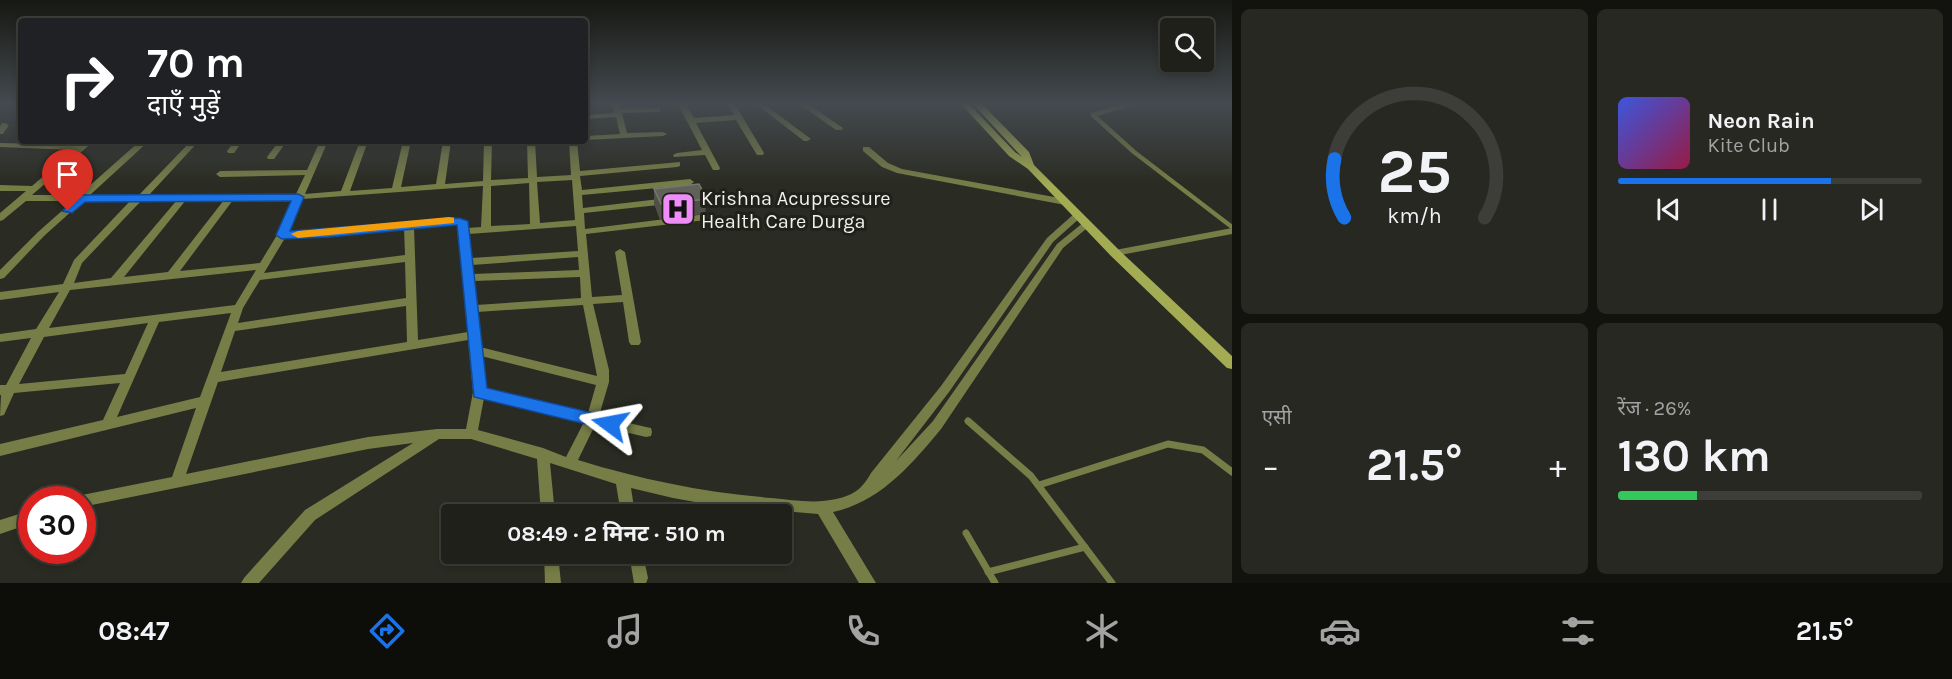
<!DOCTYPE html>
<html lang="hi">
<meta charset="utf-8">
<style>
:root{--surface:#20201a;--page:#282823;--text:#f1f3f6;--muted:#a2a3a2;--line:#3d3e39;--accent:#1a73e8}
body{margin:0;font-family:Karla,"Noto Sans Devanagari",sans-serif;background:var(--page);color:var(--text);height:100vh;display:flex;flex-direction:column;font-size:22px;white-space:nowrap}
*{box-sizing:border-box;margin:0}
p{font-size:20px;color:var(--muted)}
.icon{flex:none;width:33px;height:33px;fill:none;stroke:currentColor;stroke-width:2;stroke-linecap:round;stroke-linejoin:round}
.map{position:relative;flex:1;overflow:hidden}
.panel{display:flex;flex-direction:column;gap:9px;padding:9px;background:#12120e;width:720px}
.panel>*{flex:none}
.top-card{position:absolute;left:18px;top:18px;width:570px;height:126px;border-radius:6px;box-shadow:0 3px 9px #0003,0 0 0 2px var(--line);background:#202124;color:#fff;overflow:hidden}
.fabs{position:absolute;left:1160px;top:18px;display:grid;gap:12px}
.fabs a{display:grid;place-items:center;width:54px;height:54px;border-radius:6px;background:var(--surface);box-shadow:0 3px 9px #0003,0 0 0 2px var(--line);font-size:30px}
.speed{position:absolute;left:18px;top:486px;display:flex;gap:12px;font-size:30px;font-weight:700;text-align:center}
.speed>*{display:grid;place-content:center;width:78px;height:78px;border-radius:50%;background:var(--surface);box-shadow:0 3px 9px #0003,0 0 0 2px var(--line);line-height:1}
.speed .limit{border:9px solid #d22;background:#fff;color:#111}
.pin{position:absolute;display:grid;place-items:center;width:51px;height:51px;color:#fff;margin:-62px -26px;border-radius:50% 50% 50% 0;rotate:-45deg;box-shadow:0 0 6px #0007}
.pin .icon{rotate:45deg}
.me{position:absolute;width:66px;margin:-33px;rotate:283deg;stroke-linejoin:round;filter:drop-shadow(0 0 4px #0008)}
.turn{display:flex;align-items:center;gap:21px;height:126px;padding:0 30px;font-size:27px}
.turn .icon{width:78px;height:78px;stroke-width:2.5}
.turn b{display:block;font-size:42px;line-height:51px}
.big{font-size:45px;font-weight:700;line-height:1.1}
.panel .widget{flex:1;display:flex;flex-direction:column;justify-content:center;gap:9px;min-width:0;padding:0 21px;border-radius:9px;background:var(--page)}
.panel .dial{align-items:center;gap:0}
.dial svg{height:156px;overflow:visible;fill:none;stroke:var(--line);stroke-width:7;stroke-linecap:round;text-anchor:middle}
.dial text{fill:var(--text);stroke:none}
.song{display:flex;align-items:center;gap:18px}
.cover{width:72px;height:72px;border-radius:9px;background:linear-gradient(135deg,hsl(230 70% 55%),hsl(340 70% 35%))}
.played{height:6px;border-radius:3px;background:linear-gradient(90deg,var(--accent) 70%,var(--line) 70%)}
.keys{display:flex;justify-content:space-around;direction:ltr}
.heat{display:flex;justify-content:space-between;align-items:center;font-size:33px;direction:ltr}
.charge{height:9px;border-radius:4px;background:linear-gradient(90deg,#34c759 26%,var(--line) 0)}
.panel .tiles{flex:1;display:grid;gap:9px;grid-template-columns:repeat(2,1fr)}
.trip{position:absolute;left:441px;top:504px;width:351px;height:60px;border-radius:6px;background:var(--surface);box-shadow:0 3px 9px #0003,0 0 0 2px var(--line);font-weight:700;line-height:60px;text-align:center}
.tabs{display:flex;height:96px;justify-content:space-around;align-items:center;background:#0d0d0a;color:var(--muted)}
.tabs .icon{width:42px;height:42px}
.tabs .active{color:var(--accent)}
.tabs b{font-size:27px;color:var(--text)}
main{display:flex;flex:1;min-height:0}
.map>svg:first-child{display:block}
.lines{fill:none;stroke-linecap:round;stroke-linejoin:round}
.lane-far1{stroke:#777d47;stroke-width:4.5}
.lane{stroke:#777d47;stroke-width:7}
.street{fill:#777d47;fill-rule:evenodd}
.secondary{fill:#a3ab53;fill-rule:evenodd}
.wall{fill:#4f5047}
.building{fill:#606159;stroke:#777870;stroke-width:1.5}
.route{fill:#1a73e8;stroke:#114b97;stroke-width:1.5}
.slow{fill:#f59e0b}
.labels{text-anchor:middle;stroke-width:6;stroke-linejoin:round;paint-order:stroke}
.poi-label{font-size:20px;fill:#f0f1eb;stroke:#202119;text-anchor:start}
</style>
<main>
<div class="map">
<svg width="1232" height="583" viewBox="0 0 1232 583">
<rect width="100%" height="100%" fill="#2a2b22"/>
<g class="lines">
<path class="lane-far1" d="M 1129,104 L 1093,115 L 1134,152 L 1232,227"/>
<g class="lane">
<path d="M 968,421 L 1031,476 L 1112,583"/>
<path d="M 1039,485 L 1168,444 L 1203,450 L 1232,472"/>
<path d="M 966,533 L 995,583"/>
<path d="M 988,572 L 1085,547"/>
</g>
<g class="street">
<path d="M 14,104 L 21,104 L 21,106 L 15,106 Z"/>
<path d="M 612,104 L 620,104 L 621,109 L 660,108 L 660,112 L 657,112 L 622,113 L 627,133 L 663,132 L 667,134 L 663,136 L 585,140 L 585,136 L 620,134 L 616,117 L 585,119 L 585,115 L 614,113 Z"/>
<path d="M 678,104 L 686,104 L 694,118 L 734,115 L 727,104 L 735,104 L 764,153 L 763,155 L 757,155 L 736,120 L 696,123 L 720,168 L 719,170 L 713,170 L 705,155 L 674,157 L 673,155 L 677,153 L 702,150 Z"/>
<path d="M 756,104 L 764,104 L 811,139 L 807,141 L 804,141 Z"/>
<path d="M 799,104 L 808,104 L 843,128 L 842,130 L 836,130 Z"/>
<path d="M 2,123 L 5,123 L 9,125 L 3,134 L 0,134 L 0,126 Z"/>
<path d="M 85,141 L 94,141 L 32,195 L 79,195 L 140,141 L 149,141 L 90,195 L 139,195 L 191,141 L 199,141 L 149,195 L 296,194 L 305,175 L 220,177 L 216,174 L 220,171 L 307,170 L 320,141 L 328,141 L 305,194 L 341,191 L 360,141 L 368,141 L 350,191 L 392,188 L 403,141 L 411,141 L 401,187 L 436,184 L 443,141 L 451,141 L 445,184 L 483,181 L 484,141 L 492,141 L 491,180 L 528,178 L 527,141 L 535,141 L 537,177 L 571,175 L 569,141 L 577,141 L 580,171 L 680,162 L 680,166 L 677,167 L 580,176 L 582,190 L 690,179 L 694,182 L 690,185 L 582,195 L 583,208 L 668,198 L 672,201 L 668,204 L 584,213 L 585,229 L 706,214 L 711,217 L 706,220 L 586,234 L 592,297 L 622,295 L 615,252 L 620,249 L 625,252 L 641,342 L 639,345 L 631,345 L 629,342 L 623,302 L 593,304 L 609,370 L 609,382 L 599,416 L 646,427 L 651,428 L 652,432 L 651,436 L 646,437 L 595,425 L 578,460 C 643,480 702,492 771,498 C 793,500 815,504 836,499 C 854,495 862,489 871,473 L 941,386 L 1047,238 L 1075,213 L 1081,213 L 1083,215 L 1081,217 L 1053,242 L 949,392 L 896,461 L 933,421 L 1057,244 L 1084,222 L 1090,222 L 1092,224 L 1063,248 L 941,429 C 912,464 880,502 833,512 L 876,583 L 859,583 L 818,514 L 712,505 L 673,498 L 631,488 L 635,514 L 621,514 L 616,484 L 550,463 L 555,514 L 541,514 L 537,459 L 471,439 L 439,439 L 315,520 L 259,583 L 241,583 L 244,578 L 305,510 L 413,443 L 368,449 L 82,507 L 82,500 L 76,500 L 77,497 L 82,495 L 172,477 L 196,408 L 0,456 L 0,444 L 103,420 L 120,383 L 14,393 L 4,415 L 0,416 L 1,395 L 0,395 L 0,385 L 6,385 L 31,338 L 0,342 L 0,334 L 36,329 L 59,292 L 0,300 L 0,292 L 63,284 L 74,260 L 131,200 L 84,200 L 44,236 L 4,278 L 0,279 L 0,270 L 38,232 L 73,201 L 26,201 L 3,220 L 0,221 L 0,213 L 26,191 L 0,191 L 0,185 L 32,186 L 74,150 L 0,147 L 0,143 L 80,145 ZM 572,180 L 575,220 L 540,223 L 537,182 ZM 529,183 L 530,224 L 491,226 L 491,186 ZM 483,186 L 481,227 L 468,228 L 466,222 L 453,217 L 329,230 L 288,232 L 302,199 ZM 177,200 L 111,278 L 74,283 L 82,263 L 141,201 ZM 186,200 L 224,200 L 168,272 L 124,277 ZM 233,200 L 293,200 L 277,235 L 260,263 L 180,271 ZM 452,223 L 458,226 L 468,332 L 418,340 L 414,227 ZM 576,226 L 578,251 L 471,258 L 469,234 ZM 404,228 L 405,255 L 264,273 L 285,238 L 329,236 ZM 578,257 L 579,270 L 473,274 L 472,265 ZM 405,262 L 406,298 L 238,323 L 243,308 L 260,280 ZM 256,270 L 235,305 L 49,328 L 70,290 ZM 580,277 L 581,298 L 476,305 L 474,281 ZM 583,305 L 597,376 L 480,347 L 477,312 ZM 406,306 L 407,342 L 221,372 L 235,331 ZM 231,313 L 200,397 L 117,417 L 159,322 ZM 148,323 L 125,374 L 19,384 L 44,337 ZM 468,340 L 473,392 L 466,429 L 437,429 L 368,437 L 186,474 L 218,382 ZM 481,356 L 596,385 L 588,413 L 485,389 ZM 484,398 L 584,422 L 566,457 L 543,448 L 478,430 Z"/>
<path d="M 235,141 L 243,141 L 234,153 L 228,153 L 227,151 Z"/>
<path d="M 279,141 L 287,141 L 274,159 L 268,159 L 267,157 Z"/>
<path d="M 863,147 L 869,147 L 888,163 L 902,169 L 1065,199 L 1070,202 L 1065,205 L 897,173 L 882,167 L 863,151 Z"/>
<path d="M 1232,228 L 1232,234 L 1115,256 L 1110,253 L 1115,250 Z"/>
<path d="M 32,510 L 32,523 L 0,534 L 0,520 Z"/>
<path d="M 544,554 L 558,554 L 561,583 L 545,583 Z"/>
<path d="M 629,554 L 643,554 L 648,578 L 646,583 L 634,583 Z"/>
</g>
<path class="secondary" d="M 961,104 L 969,104 L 1015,152 L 1022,157 L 973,104 L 982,104 L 1029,152 L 1034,165 L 1119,250 L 1232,356 L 1232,369 L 1227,368 L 1111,256 L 1028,169 L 1009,156 Z"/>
</g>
<path class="wall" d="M 654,189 L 707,199 L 705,214 L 660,220 L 654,204 Z"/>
<path class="building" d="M 699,184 L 707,199 L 661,204 L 654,189 Z"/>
<linearGradient id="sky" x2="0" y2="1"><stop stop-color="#171813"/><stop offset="0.56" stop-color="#444a4f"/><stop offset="1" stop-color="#444a4f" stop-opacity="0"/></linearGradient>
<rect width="1232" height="185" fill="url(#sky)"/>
<path class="route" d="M 298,194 L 304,197 L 290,231 L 459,218 L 468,221 L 487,388 L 610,417 L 616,419 L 618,424 L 616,428 L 610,430 L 474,397 L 457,225 L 329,237 L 282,239 L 276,235 L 291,201 L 85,202 L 72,213 L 62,211 L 82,195 Z"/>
<path class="slow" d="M 449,217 L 454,218 L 454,223 L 298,238 L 291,234 L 298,231 Z"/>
<defs>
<symbol id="hospital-square" viewBox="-11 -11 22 22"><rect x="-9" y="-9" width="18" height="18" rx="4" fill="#ee8cf8" stroke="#202119"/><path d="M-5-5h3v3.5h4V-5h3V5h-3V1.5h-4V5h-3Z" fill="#111"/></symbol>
</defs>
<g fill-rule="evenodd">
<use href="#hospital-square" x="659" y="190" width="38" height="38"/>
</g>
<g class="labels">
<g class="poi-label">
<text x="701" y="205">Krishna Acupressure<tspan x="701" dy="23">Health Care Durga</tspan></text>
</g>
</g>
</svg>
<div class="fabs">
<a><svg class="icon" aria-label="search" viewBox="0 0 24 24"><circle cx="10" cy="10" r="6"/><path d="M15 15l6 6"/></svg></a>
</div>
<div class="speed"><div class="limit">30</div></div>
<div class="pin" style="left:68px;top:211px;background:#d93025"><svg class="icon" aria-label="arrive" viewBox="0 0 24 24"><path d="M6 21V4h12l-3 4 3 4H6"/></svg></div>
<svg class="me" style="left:610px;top:424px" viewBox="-20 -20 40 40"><path d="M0-17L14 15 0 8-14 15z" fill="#1a73e8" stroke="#fff" stroke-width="4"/></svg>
<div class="trip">08:49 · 2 मिनट · 510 m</div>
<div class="top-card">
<div class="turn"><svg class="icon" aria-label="right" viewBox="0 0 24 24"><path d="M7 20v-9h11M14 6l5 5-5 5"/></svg><div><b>70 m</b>दाएँ मुड़ें</div></div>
</div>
</div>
<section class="panel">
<div class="tiles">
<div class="widget dial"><svg viewBox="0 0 100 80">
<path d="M14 69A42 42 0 1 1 86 69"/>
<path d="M14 69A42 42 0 0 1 9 39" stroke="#1a73e8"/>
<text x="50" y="56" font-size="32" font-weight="700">25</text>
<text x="50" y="72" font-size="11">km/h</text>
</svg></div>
<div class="widget">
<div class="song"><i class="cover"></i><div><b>Neon Rain</b><p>Kite Club</p></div></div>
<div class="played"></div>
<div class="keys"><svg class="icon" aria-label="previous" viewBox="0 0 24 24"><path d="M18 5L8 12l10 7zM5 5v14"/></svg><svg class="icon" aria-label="pause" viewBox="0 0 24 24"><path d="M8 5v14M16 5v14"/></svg><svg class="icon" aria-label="next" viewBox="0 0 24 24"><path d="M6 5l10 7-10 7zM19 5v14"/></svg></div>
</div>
<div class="widget"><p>एसी</p>
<div class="heat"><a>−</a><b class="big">21.5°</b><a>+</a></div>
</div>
<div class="widget"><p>रेंज · 26%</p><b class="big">130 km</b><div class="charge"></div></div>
</div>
</section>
</main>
<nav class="tabs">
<b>08:47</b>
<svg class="icon active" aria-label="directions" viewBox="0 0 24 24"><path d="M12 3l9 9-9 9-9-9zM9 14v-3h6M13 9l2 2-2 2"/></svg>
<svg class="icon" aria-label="music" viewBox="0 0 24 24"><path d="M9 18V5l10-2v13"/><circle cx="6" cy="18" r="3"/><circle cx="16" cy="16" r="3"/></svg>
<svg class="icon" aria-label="phone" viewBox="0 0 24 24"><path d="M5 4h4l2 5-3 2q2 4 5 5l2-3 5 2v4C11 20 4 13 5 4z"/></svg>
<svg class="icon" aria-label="climate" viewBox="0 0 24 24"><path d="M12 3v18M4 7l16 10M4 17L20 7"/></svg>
<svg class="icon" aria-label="car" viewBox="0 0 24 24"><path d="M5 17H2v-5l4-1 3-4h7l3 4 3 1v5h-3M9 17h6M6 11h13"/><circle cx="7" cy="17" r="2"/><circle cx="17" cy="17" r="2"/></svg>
<svg class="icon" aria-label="filters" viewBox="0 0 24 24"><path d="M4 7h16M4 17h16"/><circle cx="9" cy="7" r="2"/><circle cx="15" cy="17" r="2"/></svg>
<b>21.5°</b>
</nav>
